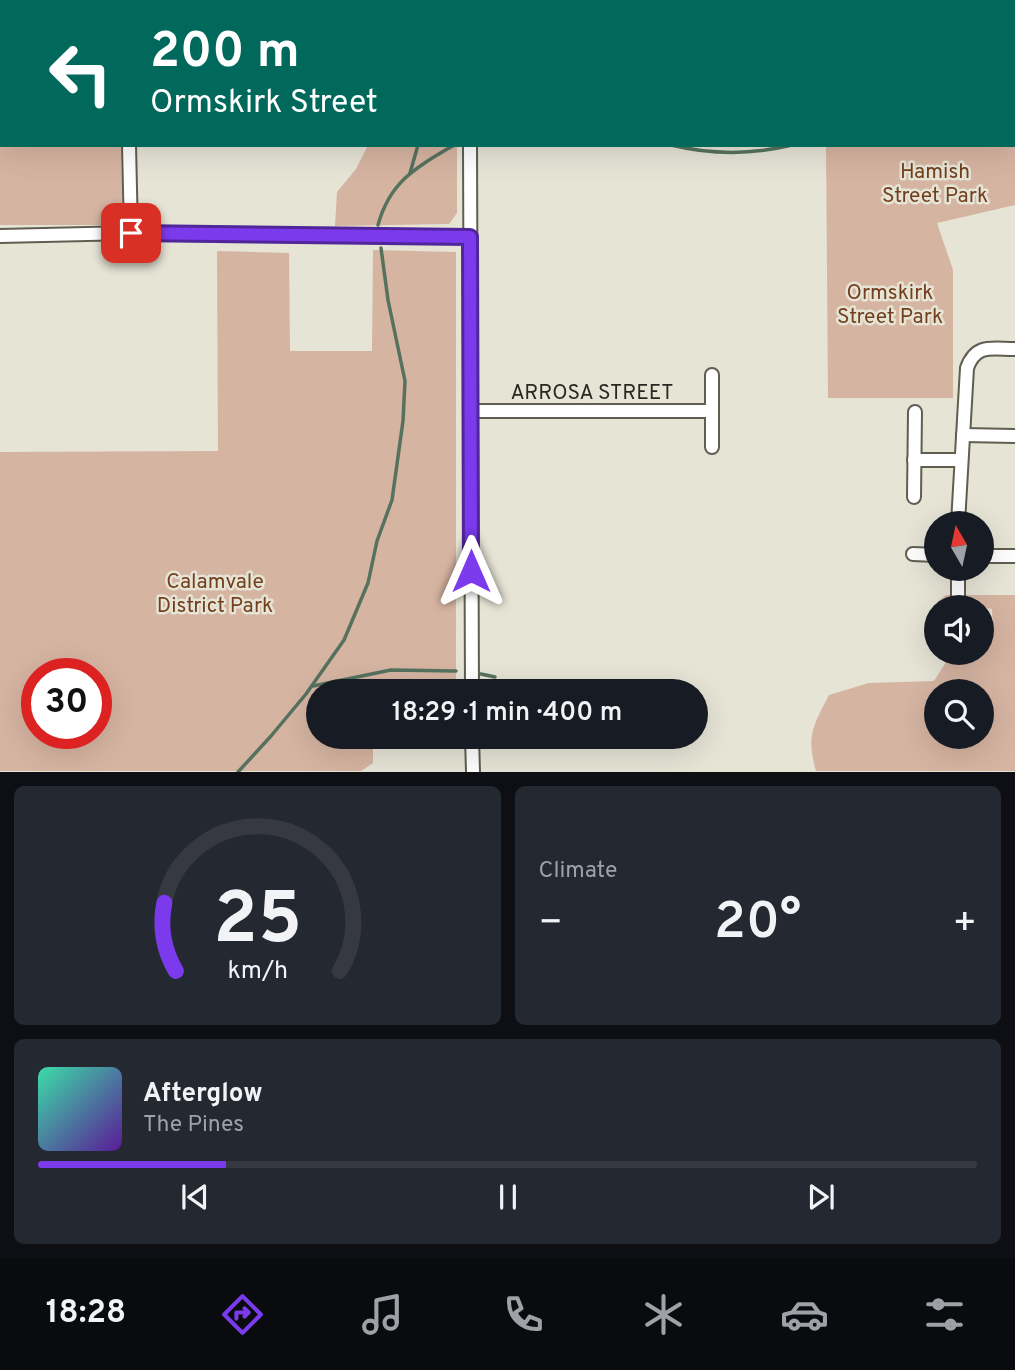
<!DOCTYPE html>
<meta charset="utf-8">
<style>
:root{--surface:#171b24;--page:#242831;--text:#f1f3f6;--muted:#9ea1a6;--line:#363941;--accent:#7c3aed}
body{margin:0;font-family:Overpass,sans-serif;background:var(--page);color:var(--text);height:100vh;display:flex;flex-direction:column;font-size:26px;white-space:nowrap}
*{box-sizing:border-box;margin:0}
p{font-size:23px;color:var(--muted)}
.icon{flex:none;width:38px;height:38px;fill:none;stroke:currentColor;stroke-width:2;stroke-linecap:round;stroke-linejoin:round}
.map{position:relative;height:772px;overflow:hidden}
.panel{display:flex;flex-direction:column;gap:14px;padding:14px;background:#0d0f14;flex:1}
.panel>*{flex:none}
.hud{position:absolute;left:0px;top:0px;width:1015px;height:147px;box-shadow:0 7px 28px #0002;background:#00695c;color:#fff;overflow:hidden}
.needle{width:46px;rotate:351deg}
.buttons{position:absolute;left:924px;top:511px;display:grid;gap:14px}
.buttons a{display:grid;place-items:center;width:70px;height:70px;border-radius:50%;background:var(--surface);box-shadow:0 7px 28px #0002;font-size:35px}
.speed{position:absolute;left:21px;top:658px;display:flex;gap:14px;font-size:35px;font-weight:700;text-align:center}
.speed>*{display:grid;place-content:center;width:91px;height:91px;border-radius:50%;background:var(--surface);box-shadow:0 7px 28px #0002;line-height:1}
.speed .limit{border:10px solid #d22;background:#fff;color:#111}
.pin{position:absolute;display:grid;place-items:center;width:60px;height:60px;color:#fff;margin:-30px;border-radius:14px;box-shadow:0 4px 10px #0006}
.me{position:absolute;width:77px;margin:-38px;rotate:0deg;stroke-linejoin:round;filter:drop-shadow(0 0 5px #0008)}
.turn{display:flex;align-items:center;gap:24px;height:147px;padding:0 35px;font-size:32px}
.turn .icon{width:91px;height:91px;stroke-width:2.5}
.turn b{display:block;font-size:49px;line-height:60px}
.big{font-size:52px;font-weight:600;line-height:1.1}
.panel .card{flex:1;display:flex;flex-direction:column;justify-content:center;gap:10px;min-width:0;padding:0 24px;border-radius:10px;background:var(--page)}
.panel .dial{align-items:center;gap:0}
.dial svg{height:182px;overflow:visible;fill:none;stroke:var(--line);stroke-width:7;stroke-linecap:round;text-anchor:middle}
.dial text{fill:var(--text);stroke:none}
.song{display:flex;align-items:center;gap:21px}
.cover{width:84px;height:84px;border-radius:10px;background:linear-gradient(135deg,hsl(160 70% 55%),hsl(270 70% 35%))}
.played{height:7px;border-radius:4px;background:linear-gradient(90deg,var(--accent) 20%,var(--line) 20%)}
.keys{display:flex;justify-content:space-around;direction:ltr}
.heat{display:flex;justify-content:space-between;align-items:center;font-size:38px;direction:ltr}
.panel .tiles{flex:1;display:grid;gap:14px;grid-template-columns:1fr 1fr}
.card:last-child{grid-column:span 2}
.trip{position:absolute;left:306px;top:679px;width:402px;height:70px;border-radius:35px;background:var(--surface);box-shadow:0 7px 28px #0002;font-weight:600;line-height:70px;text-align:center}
.menu{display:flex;height:112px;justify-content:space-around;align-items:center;background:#090b0e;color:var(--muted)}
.menu .icon{width:49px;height:49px}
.menu .active{color:var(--accent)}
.menu b{font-size:32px;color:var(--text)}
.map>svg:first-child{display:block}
.green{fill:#d6b4a2;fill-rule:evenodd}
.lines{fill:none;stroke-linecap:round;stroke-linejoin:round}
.stream{stroke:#56725e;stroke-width:3.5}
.street-casing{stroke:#5f5e51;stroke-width:16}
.street{stroke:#fff;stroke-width:12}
.route-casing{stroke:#51269a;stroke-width:18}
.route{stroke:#7c3aed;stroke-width:12}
.labels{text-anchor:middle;stroke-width:5;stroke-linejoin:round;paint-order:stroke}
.park-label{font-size:21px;fill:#733e1e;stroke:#e5e4d5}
.street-label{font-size:21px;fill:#282822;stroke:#e5e4d5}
</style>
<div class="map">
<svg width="1015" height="772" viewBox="0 0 1015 772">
<rect width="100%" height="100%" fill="#e5e4d5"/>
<g class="green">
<path d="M 0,0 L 120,0 L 2,2 L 2,145 L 121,145 L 123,225 L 0,225 Z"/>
<path d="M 825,0 L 1015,0 L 1015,205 L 937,223 L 953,270 L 953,398 L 828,398 L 826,145 L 1013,145 L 1013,2 Z"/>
<path d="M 368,145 L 457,145 L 457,213 L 449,224 L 335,226 L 337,192 L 356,169 Z"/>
<path d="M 373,250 L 456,252 L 456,691 L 318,691 L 318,737 L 385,737 L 373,744 L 373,763 L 361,771 L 0,771 L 0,452 L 218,451 L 217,251 L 289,253 L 290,351 L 372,351 ZM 37,674 L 96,674 L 96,733 L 37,733 Z"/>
<path d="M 946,595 L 1015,595 L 1015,771 L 816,771 C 806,736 813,726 829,695 L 869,683 L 934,681 L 950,656 L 963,658 L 967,653 L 982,653 L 982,639 L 993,630 L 992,609 L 985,608 L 982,612 L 982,607 L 937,607 L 937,602 ZM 936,691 L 982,691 L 982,737 L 936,737 Z"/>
</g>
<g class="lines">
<g class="stream">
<path d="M 424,0 L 424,2"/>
<path d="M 671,145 C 712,155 751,155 792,145"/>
<path d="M 410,173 L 418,145"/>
<path d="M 378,225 C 390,181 417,167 454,145"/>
<path d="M 481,674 L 495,677"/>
<path d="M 313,686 L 391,670 L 456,671"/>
<path d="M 238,772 L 271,736 L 306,694 L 344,640 L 368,583 L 377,541 L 392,500 L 403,421 L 405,381 L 388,300 L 381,248"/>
</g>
<defs>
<g id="street">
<path d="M 471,0 L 471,2"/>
<path d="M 696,0 L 696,2"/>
<path d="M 588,2 L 588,0"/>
<path d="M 129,145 L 131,233"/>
<path d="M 470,145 L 472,691"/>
<path d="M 0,236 L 131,233 L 470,237"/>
<path d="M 712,375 L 712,447"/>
<path d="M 471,411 L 712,411"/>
<path d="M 963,435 L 1015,436"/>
<path d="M 914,460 L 961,460"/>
<path d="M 914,497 L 915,412"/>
<path d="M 958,523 L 967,368 C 976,343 992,349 1015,349"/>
<path d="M 913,554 L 936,555"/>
<path d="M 982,556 L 1015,556"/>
<path d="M 958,569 L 958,596"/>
<path d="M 472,737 L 473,772"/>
</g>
</defs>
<use href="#street" class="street-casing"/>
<use href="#street" class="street"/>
</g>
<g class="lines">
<defs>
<path id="route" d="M 131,233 L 470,237 L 471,571"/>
</defs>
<use href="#route" class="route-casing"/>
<use href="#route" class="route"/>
</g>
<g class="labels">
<g class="park-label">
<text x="935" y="178">Hamish<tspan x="935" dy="24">Street Park</tspan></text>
<text x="890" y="299">Ormskirk<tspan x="890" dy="24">Street Park</tspan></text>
<text x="215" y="588">Calamvale<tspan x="215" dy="24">District Park</tspan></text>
</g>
<g class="street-label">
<text x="592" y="399">ARROSA STREET</text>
</g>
</g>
</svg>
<div class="buttons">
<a><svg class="needle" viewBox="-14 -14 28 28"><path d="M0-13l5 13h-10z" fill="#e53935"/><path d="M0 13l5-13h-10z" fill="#9ea1a6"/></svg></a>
<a><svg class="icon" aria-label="sound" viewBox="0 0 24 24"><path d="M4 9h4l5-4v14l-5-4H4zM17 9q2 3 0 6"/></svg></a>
<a><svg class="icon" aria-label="search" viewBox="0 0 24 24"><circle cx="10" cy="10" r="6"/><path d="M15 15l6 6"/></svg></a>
</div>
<div class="speed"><div class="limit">30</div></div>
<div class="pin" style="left:131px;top:233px;background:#d93025"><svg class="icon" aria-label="arrive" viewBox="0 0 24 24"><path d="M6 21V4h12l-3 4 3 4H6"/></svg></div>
<svg class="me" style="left:471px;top:571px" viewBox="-20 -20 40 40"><path d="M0-17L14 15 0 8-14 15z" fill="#7c3aed" stroke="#fff" stroke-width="4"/></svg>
<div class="trip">18:29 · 1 min · 400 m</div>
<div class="hud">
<div class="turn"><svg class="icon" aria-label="left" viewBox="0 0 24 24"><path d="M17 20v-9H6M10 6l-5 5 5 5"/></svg><div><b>200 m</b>Ormskirk Street</div></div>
</div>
</div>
<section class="panel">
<div class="tiles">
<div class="card dial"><svg viewBox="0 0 100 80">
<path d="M14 69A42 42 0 1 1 86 69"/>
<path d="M14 69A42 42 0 0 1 9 39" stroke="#7c3aed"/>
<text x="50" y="56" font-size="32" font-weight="700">25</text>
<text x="50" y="72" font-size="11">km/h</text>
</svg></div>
<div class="card"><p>Climate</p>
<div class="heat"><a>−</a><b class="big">20°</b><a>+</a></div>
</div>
<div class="card">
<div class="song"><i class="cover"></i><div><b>Afterglow</b><p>The Pines</p></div></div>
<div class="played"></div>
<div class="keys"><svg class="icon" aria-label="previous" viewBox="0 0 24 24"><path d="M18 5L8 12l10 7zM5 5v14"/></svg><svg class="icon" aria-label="pause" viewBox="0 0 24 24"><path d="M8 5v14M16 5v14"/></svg><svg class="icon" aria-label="next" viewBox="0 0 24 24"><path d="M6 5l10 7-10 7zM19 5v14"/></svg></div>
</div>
</div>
</section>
<nav class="menu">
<b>18:28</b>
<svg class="icon active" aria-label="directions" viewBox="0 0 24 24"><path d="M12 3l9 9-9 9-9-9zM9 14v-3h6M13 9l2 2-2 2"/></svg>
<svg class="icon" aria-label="music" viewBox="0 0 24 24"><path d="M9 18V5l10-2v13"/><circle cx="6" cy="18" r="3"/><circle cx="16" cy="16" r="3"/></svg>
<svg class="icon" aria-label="phone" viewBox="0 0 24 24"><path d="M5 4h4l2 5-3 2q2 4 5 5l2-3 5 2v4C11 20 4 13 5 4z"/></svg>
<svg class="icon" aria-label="climate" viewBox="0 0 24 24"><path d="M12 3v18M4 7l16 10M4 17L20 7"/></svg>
<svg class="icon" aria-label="car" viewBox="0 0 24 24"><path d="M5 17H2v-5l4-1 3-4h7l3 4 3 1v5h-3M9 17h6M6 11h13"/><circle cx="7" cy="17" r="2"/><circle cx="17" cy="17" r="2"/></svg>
<svg class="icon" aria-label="filters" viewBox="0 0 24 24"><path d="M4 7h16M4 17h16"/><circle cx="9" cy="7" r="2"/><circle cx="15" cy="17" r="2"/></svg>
</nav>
